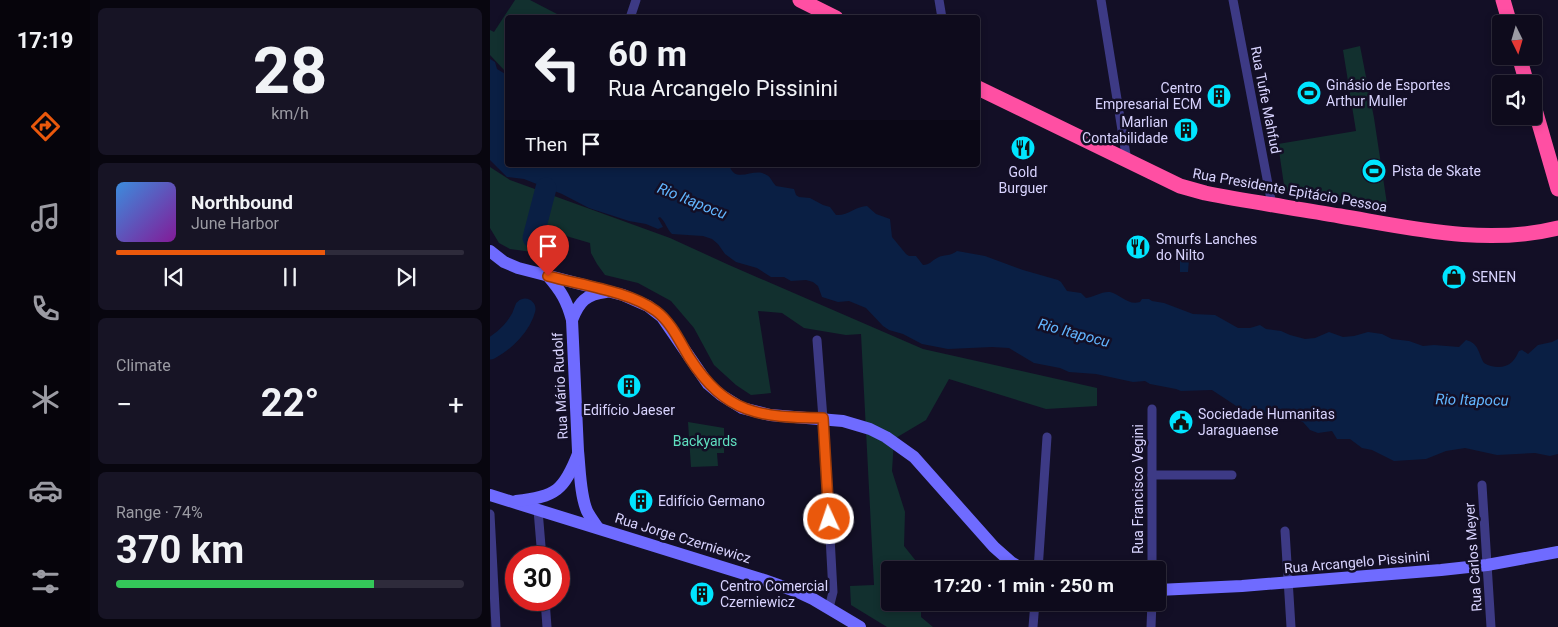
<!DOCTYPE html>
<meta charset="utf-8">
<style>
:root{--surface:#0e0b1c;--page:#171425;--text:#f1f3f6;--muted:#9b9ba3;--line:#2e2b3b;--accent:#ea580c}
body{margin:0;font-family:Roboto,sans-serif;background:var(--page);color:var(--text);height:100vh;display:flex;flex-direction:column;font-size:19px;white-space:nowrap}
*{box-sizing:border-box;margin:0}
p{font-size:16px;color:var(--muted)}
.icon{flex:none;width:28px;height:28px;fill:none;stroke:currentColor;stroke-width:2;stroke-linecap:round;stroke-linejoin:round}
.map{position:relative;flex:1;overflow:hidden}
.drawer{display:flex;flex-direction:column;gap:8px;padding:8px;background:#08060f;width:400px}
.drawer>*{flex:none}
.top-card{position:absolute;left:15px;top:15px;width:475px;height:152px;border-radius:5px;box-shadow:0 2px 8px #0003,0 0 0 1px var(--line);background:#0e0b1c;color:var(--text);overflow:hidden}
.needle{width:32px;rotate:175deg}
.tools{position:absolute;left:1002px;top:15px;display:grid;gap:10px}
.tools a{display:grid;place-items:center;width:50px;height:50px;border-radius:5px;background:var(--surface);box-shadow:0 2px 8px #0003,0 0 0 1px var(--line);font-size:25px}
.speed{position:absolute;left:15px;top:546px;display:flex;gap:10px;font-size:25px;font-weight:700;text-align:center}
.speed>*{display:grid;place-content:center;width:65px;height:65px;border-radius:50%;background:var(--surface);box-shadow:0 2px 8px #0003,0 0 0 1px var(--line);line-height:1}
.speed .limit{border:8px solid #d22;background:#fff;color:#111}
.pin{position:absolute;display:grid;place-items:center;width:42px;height:42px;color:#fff;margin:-51px -21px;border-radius:50% 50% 50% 0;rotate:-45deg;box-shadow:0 0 5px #0007}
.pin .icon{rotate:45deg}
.me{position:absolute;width:55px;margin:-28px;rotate:357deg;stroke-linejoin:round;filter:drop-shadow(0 0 4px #0008)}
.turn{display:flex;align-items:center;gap:18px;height:105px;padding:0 20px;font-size:22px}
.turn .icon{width:65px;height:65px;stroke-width:2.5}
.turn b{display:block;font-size:35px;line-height:42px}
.then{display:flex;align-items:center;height:48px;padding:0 20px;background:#0003;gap:10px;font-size:19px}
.big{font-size:38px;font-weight:700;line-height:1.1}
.drawer .tile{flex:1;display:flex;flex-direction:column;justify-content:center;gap:8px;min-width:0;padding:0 18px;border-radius:8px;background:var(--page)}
.drawer .dial{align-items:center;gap:0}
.dial b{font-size:65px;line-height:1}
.song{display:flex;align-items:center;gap:15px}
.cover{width:60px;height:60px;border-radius:8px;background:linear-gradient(135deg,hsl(210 70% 55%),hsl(290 70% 35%))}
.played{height:5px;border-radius:2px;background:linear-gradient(90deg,var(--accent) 60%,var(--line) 60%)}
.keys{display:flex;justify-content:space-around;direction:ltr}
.heat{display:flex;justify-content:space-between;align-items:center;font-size:28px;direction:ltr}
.charge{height:8px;border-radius:4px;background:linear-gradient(90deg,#34c759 74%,var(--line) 0)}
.trip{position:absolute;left:391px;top:561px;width:285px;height:50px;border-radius:5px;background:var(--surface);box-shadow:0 2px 8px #0003,0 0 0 1px var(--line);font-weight:700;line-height:50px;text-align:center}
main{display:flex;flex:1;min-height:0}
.tabs{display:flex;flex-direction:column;width:90px;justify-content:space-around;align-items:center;background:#06040b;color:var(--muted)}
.tabs .icon{width:35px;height:35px}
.tabs .on{color:var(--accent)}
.tabs b{font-size:22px;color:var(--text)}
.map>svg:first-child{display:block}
.green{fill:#12302f}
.water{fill:#0a1f44}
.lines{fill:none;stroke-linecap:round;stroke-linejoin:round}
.river{stroke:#0a1f44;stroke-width:21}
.street{stroke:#3d3a85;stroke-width:9}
.secondary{stroke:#6f6bff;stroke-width:12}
.highway{stroke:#ff4fa3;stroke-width:15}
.route-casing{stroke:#983908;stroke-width:12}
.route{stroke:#ea580c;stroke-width:9}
.labels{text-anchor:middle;stroke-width:5;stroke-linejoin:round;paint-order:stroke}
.poi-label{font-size:14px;fill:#d9d4ff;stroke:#130f26;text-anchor:start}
.street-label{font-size:14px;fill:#d9d4ff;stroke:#130f26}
.park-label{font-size:14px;fill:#5fe0c0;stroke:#130f26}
.water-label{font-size:15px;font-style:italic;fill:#62b6ff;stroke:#130f26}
</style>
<main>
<nav class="tabs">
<b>17:19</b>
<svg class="icon on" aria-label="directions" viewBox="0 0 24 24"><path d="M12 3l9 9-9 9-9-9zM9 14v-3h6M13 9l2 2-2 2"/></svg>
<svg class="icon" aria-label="music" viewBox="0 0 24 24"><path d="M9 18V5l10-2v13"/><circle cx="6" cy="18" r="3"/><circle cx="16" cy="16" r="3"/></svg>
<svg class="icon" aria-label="phone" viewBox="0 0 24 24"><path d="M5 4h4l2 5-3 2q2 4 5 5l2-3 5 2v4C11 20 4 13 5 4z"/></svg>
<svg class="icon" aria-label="climate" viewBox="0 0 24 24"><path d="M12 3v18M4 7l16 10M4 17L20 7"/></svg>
<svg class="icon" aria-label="car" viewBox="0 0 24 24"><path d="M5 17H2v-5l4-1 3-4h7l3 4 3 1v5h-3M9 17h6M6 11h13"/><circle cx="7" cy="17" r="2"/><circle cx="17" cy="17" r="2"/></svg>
<svg class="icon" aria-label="filters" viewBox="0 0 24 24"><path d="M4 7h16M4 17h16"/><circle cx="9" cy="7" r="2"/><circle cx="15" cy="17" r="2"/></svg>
</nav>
<section class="drawer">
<div class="tile dial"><b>28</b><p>km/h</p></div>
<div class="tile">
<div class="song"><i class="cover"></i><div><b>Northbound</b><p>June Harbor</p></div></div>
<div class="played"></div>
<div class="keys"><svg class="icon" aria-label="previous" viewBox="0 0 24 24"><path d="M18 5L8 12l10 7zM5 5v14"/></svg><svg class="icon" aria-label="pause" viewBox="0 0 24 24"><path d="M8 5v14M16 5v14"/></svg><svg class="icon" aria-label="next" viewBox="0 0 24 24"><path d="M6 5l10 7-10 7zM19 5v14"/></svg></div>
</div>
<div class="tile"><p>Climate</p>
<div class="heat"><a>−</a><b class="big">22°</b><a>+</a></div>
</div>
<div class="tile"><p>Range · 74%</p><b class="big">370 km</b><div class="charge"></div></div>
</section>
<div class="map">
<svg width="1068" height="627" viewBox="0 0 1068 627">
<rect width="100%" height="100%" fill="#130f26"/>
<g class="green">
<path d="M 25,0 L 40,0 L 67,14 L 65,17 L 18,18 L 17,72 L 15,71 L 0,55 L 0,30 L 4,32 Z"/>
<path d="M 870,46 L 884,118 L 897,204 L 882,207 L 795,192 L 788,144 L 866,131 L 853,50 Z"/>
<path d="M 0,167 L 20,180 L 180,238 L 239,265 L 433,349 L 607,388 L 607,406 L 556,409 L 459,379 L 436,420 L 404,439 L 402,471 L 415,512 L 414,546 L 430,566 L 430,570 L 400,570 L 400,602 L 431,603 L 431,617 L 443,627 L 397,627 L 361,605 L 360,586 L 384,585 L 371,334 L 356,335 L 314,328 L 292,313 L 268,311 L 281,393 L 261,395 L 246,385 L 224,365 L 204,328 L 181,301 L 148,283 L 115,275 L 107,264 L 101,253 L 100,243 L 66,233 L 57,244 L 42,252 L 20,249 L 9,243 L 0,228 Z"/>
<path d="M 198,422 L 234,428 L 234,453 L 227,453 L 228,466 L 201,467 Z"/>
</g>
<g class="water">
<path d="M 0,59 L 5,62 L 7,69 L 17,75 L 18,165 L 242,165 L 240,167 C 245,182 262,170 272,173 C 282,176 280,180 286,186 L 304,189 L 306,195 L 309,197 L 320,198 L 333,205 L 340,207 L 346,215 C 358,216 366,206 377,206 L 386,214 L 400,219 L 402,237 L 416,254 L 419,256 L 426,256 L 433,265 C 440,265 441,261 447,258 C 454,254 459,257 467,251 L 495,256 L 533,270 L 568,280 L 571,282 L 577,291 L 591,293 L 596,298 C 604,297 612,291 620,292 C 630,294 638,306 650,302 L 652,299 L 659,299 L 662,301 L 674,303 L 703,314 L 725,315 L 748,328 L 760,328 L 770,325 L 776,329 L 791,331 L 800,335 L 815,339 L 825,338 L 839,332 L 853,337 L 864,336 L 878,332 L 892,334 L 902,339 L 919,341 L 933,346 L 944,345 L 969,347 L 976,340 C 989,343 988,353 994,363 C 1002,368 1015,369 1022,362 C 1025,359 1027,355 1029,351 L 1032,350 L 1038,354 L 1048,345 L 1062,342 L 1068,339 L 1068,454 L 1060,456 L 1045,453 L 1007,455 L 975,448 L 956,451 L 936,459 L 904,461 L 882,450 L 872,448 L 860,439 L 847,439 L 842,431 L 828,433 L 820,430 L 813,422 L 796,416 L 780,418 L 773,415 L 763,417 L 722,390 L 691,391 L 686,389 L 660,384 L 655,381 L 643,382 L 606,374 L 579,372 L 570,368 L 544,363 L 519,348 L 502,347 L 458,349 L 432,344 L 413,334 L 399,330 L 393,326 L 376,308 L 359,301 L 348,302 L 332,297 L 328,286 L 323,282 L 316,280 L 301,281 L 294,277 L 281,277 L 267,268 L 246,262 L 235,254 L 228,244 L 222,239 L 213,236 L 182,234 C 176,228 176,222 170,217 L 168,218 L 173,227 L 168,229 L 156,224 L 139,221 L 99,208 L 72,194 L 34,179 L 17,177 L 0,160 Z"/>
<path d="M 690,258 L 699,259 L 698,272 L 690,272 Z"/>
</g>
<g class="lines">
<g class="river">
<path d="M 43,238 L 56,188"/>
<path d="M 0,349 C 15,341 31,325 35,309"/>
</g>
<g class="street">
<path d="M 449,0 L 452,18"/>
<path d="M 611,0 L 637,161"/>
<path d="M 743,0 L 782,205"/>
<path d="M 140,18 L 146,0"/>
<path d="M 327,340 L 335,445 L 343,592 L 339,608"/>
<path d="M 662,475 L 742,475"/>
<path d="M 992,485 L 1001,627"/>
<path d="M 48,510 L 52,558"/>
<path d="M 0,514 L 6,627"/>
<path d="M 795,531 L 801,627"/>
<path d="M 548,570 L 557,437"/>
<path d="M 662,570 L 662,409"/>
<path d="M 55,600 L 57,627"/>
<path d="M 543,627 L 545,602"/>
<path d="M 661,627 L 662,602"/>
</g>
<g class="secondary">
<path d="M 0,251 L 14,262 L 28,268 L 133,295 L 158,306 L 172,317 L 218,384 L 231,395 L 252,408 L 280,415 L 353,421 L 380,429 L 396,437 L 424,457 L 504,547 L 521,562 L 534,570"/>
<path d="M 58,276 C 71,291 77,301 82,320 L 88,451 C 90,469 90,495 97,511 C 100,517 104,522 108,528"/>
<path d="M 82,320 C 89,302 96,294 116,292"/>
<path d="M 0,495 L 274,580 L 308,592 L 323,599 L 370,627"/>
<path d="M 26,501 C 66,497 74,490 88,454"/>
<path d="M 668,590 L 752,586 L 951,570 L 997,565 L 1068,552"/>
</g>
<g class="highway">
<path d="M 310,0 L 346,18"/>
<path d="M 1013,0 L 1020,24"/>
<path d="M 1029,56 L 1037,84"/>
<path d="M 488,88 L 690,186 L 715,193 C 760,202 805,208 850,216 C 921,228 996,246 1068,228"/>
<path d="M 1044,106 L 1068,189"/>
</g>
</g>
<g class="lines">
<defs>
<path id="route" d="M 58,276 C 90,285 139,291 166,311 C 181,322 190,342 199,357 C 236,415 270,417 333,418 L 339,519"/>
</defs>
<use href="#route" class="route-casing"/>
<use href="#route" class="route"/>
</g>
<defs>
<symbol id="stadium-disc" viewBox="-11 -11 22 22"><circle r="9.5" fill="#00e5ff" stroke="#130f26"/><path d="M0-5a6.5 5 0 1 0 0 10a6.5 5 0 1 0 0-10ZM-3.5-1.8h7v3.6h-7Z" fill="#111"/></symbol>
<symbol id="building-disc" viewBox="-11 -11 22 22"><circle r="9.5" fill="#00e5ff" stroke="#130f26"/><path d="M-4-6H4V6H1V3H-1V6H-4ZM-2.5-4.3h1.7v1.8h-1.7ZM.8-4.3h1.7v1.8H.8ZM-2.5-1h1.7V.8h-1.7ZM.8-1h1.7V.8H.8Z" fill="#111"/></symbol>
<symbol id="restaurant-disc" viewBox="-11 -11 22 22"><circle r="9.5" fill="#00e5ff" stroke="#130f26"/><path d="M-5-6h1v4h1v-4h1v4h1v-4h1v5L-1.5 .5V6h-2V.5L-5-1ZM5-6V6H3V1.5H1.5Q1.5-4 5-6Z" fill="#111"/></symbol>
<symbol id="shop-disc" viewBox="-11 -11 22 22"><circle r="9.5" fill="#00e5ff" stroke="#130f26"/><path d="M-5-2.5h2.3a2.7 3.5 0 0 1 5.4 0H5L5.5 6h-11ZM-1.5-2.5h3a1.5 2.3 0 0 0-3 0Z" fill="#111"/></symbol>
<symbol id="civic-disc" viewBox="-11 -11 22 22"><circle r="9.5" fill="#00e5ff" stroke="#130f26"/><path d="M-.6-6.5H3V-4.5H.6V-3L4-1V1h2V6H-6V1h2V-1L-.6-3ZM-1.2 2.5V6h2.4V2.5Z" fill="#111"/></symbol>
</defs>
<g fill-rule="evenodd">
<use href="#stadium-disc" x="805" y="79" width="28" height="28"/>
<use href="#building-disc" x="715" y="82" width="28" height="28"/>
<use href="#building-disc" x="682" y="116" width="28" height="28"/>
<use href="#restaurant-disc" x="519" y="134" width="28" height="28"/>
<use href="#stadium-disc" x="870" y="157" width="28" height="28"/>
<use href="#restaurant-disc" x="634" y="233" width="28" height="28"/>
<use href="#shop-disc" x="950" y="263" width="28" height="28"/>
<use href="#building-disc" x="125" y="372" width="28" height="28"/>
<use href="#civic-disc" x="677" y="408" width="28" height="28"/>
<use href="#building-disc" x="137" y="487" width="28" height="28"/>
<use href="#building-disc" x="198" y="580" width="28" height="28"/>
</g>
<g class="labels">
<g class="poi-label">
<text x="836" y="90">Ginásio de Esportes<tspan x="836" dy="16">Arthur Muller</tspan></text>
<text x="712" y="93" text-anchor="end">Centro<tspan x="712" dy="16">Empresarial ECM</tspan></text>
<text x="678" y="127" text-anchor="end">Marlian<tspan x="678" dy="16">Contabilidade</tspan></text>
<text x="902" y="176">Pista de Skate</text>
<text x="533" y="177" text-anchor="middle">Gold<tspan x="533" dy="16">Burguer</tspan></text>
<text x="666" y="244">Smurfs Lanches<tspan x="666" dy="16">do Nilto</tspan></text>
<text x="982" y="282">SENEN</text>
<text x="139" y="415" text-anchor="middle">Edifício Jaeser</text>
<text x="708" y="419">Sociedade Humanitas<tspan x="708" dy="16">Jaraguaense</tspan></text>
<text x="168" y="506">Edifício Germano</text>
<text x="230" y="591">Centro Comercial<tspan x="230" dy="16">Czerniewicz</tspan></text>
</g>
<g class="street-label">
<text transform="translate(776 100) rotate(79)" y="5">Rua Tufie Mahfud</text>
<text transform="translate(800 190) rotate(10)" y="5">Rua Presidente Epitácio Pessoa</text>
<text transform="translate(70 386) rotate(-93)" y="5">Rua Mário Rudolf</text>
<text transform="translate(648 489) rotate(-90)" y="5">Rua Francisco Vegini</text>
<text transform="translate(193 538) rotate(17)" y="5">Rua Jorge Czerniewicz</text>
<text transform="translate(983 557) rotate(-94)" y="5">Rua Carlos Meyer</text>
<text transform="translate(867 562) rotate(-5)" y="5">Rua Arcangelo Pissinini</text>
</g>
<g class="park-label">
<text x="215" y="446">Backyards</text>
</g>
<g class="water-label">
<text transform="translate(202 201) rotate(22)" y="5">Rio Itapocu</text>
<text transform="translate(584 333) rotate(15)" y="5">Rio Itapocu</text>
<text transform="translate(982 400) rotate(1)" y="5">Rio Itapocu</text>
</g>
</g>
</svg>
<div class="tools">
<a><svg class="needle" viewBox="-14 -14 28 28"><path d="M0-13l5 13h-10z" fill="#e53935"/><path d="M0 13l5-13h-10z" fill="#9b9ba3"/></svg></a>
<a><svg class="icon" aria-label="sound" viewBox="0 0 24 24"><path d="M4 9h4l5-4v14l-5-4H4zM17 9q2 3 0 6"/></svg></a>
</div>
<div class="speed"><div class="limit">30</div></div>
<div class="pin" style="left:58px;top:276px;background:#d93025"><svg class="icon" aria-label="arrive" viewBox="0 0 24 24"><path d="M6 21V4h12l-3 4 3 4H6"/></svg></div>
<svg class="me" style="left:339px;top:519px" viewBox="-20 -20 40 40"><circle r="17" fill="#ea580c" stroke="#fff" stroke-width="3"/><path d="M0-11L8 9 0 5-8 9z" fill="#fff"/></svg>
<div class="trip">17:20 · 1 min · 250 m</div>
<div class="top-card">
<div class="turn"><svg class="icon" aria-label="left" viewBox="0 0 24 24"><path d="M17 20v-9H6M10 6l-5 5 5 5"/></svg><div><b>60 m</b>Rua Arcangelo Pissinini</div></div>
<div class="then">Then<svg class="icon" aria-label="arrive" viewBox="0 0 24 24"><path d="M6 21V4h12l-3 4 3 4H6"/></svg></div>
</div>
</div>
</main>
